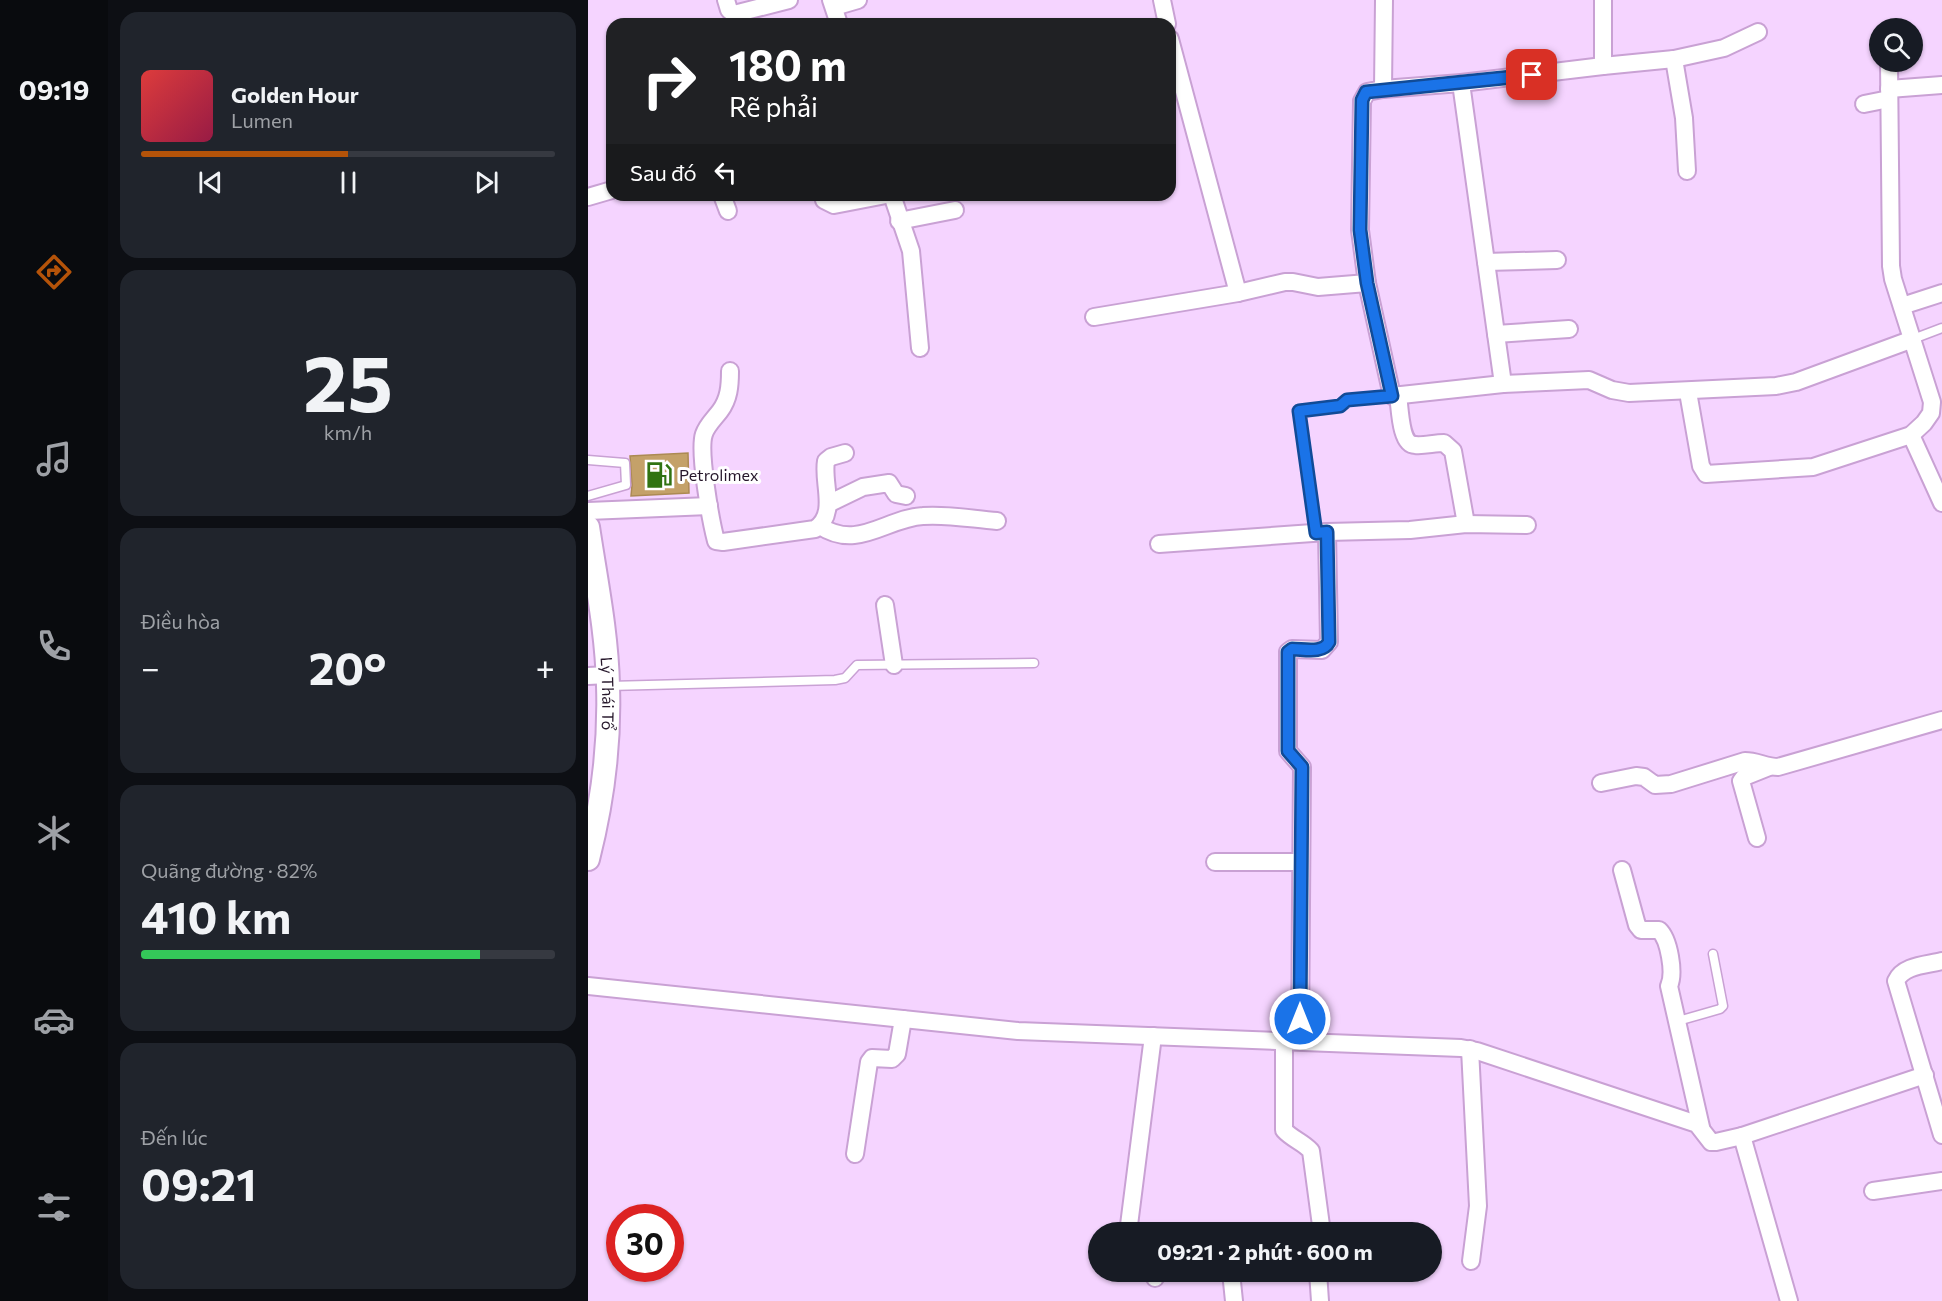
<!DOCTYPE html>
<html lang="vi">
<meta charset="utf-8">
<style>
:root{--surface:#171b24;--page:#20242c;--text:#f1f3f6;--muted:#9ea1a6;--line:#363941;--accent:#b45309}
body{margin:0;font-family:Commissioner,sans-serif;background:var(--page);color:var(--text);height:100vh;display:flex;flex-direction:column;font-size:22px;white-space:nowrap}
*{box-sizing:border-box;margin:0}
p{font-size:20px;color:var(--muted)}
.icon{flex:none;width:33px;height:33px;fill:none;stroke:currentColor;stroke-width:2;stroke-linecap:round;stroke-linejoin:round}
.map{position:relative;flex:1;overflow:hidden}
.drawer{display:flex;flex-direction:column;gap:12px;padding:12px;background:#0d0f14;width:480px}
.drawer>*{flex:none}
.hud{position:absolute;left:18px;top:18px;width:570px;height:183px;border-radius:18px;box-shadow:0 2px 4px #0004;background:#202124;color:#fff;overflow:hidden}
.buttons{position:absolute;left:1281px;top:18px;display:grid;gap:12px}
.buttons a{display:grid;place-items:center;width:54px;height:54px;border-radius:50%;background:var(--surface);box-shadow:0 2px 4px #0004;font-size:30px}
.speed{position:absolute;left:18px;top:1204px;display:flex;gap:12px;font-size:30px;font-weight:700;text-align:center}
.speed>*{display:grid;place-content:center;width:78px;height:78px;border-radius:50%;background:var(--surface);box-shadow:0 2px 4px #0004;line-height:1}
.speed .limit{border:9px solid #d22;background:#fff;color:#111}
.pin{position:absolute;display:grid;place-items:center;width:51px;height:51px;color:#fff;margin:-26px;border-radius:12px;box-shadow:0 3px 9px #0006}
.me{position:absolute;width:66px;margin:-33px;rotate:0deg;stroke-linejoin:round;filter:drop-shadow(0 0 4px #0008)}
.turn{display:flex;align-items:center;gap:21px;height:126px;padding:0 24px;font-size:27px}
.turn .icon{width:78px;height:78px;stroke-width:2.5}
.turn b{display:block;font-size:42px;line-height:51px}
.then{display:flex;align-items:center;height:57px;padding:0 24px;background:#0003;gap:12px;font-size:22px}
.big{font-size:45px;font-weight:700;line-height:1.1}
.drawer .widget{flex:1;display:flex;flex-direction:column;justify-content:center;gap:9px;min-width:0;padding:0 21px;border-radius:18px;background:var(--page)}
.drawer .dial{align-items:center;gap:0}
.dial b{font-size:78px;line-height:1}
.song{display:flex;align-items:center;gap:18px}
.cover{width:72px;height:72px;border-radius:9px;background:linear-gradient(135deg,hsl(0 70% 55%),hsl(340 70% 35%))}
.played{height:6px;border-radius:3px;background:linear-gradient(90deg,var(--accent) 50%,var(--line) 50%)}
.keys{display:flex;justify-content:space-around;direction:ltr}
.heat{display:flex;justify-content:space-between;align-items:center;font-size:33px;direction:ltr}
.charge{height:9px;border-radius:4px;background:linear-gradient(90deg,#34c759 82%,var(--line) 0)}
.trip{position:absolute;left:500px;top:1222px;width:354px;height:60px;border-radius:30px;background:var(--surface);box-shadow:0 2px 4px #0004;font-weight:700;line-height:60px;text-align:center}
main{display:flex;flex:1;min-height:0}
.tab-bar{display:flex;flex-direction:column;width:108px;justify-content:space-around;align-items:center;background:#090b0e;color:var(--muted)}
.tab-bar .icon{width:42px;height:42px}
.tab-bar .active{color:var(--accent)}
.tab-bar b{font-size:27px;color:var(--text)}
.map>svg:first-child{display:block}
.building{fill:#c4a169;stroke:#ac8a53;stroke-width:1.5}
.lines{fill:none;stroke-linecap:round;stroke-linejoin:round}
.lane-casing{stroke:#c9a1d4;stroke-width:11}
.street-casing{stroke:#c9a1d4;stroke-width:20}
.secondary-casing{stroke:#c9a1d4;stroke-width:26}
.lane{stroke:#fff;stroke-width:8}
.street{stroke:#fff;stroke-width:16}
.secondary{stroke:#fff;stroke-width:22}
.route-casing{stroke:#114b97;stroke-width:15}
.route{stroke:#1a73e8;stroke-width:10}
.labels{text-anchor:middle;stroke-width:6;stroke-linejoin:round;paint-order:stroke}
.poi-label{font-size:16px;fill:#26172b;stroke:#fff;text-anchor:start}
.street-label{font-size:16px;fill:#26172b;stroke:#fff}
</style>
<main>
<nav class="tab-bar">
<b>09:19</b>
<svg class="icon active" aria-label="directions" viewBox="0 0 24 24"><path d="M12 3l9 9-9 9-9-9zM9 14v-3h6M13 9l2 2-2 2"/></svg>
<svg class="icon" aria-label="music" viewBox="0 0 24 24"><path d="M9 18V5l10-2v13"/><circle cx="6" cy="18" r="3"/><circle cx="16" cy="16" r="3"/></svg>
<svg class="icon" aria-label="phone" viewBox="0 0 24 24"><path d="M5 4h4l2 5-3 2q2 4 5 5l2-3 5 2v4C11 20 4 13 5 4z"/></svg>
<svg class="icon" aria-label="climate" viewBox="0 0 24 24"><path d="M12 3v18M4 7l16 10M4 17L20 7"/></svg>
<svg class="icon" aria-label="car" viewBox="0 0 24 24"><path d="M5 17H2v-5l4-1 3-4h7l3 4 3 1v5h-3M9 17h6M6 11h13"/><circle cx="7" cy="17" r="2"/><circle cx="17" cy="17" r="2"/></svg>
<svg class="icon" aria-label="filters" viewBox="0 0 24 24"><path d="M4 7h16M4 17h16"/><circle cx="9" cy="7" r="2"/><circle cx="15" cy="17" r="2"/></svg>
</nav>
<section class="drawer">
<div class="widget">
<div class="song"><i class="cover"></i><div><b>Golden Hour</b><p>Lumen</p></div></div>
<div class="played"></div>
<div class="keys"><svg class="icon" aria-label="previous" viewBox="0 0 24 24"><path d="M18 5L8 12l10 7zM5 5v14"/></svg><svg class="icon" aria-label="pause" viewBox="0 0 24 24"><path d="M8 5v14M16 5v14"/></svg><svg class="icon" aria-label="next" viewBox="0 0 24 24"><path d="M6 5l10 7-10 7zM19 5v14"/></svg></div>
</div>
<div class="widget dial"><b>25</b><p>km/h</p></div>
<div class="widget"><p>Điều hòa</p>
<div class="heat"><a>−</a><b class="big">20°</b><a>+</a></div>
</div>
<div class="widget"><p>Quãng đường · 82%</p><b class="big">410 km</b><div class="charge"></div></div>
<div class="widget"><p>Đến lúc</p><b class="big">09:21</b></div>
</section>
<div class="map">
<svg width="1354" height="1301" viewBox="0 0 1354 1301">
<rect width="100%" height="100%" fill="#f5d4ff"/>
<path class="building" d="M 100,453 L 101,493 L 43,496 L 44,485 L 42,456 Z"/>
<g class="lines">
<defs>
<g id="lane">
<path d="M 1325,339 L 1354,328"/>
<path d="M 0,460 L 37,463 L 38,485 L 0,496"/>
<path d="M 728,533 L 711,411 L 752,406 L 760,400 L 804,396"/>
<path d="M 21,686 L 247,680 L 257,678 L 269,665 L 446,663"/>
<path d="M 1090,1021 L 1132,1009 L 1135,1006 L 1125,954"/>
</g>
<g id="street">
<path d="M 138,0 L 141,10 L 146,14 L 201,0"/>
<path d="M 243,0 L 251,24"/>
<path d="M 574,0 L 579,24"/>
<path d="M 796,0 L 795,89 L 779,92 L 774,101 L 772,230 L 779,283 L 804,396 L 915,384 L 1001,380 L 1024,390 L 1041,393 L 1188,386 L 1208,382 L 1325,339"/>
<path d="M 1015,0 L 1015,66"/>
<path d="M 246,7 L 270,0"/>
<path d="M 582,39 L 650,293"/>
<path d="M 1086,59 L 1096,118 L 1099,171"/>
<path d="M 873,83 L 915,384"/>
<path d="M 795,89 L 873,83 L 1015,66 L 1086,59 L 1136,48 L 1170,32"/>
<path d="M 1301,89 L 1354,85"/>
<path d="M 1276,104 L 1301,99"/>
<path d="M 134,195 L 140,211"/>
<path d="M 235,195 L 236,200 L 246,205 L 298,195"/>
<path d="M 304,195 L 323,251 L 332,348"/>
<path d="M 0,197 L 24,190"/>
<path d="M 311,221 L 367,210"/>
<path d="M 898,262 L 969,260"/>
<path d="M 1314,306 L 1354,293"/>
<path d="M 506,317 L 650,293 L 697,282 L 705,282 L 730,287 L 779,283"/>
<path d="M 908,334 L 981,329"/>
<path d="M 142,371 C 142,386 141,399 132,411 C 126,419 119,425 116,434 C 110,451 123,522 128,541 L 135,542 L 227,529 C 250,514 234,483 238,461 L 243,457 L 257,453"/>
<path d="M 1100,392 L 1113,466 L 1118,474 L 1225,467 L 1323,435 L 1336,423 L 1343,413 L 1344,402 L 1305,279 L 1303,266 L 1301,62"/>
<path d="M 810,395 C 812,407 812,445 827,445 C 836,446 846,443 856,443 L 865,451 L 878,524"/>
<path d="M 1323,435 L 1354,503"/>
<path d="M 240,504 L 275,487 L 301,483 L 308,494 L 318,496"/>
<path d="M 0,511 L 121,506"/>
<path d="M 232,526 C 270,551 298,518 335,516 C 359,514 384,519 409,521"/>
<path d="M 739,532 L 822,530 L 878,524 L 939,525"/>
<path d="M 571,544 L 739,532 L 741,642 L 734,650 L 704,649 L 700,652 L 700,751 L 714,767 L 712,1041"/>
<path d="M 297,605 L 306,665"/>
<path d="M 0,676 L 20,675"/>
<path d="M 1013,783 L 1048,776 L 1056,777 L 1067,785 L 1083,784 L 1157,761 C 1169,761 1178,767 1190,767 L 1354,720"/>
<path d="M 1169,838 L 1153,781 L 1156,777 L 1181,767"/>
<path d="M 627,862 L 713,862"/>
<path d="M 1034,870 L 1049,925 L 1053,930 L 1071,930 C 1081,939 1087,973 1081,986 L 1113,1127"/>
<path d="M 1354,961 C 1339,965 1315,965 1308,981 L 1354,1135"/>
<path d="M 0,986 L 430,1031 L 873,1048 L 889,1051 L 1109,1124 L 1123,1142 L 1128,1142 L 1154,1136 L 1201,1301"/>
<path d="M 696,1041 L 696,1130 C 704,1139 715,1142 723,1151 L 734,1233"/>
<path d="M 882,1049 L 890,1206 L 883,1261"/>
<path d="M 1154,1136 L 1337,1075"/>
<path d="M 267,1154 L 281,1062 L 284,1058 L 304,1059 L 309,1054 L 315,1019"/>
<path d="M 1285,1191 L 1354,1181"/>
<path d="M 540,1233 L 565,1036"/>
<path d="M 567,1272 L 567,1278"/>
<path d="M 643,1272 L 646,1301"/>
<path d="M 730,1272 L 732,1301"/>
</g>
<g id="secondary">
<path id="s1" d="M 0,527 C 8,580 19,633 20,686 C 22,744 14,804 0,859"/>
</g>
</defs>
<use href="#lane" class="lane-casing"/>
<use href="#street" class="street-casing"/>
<use href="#secondary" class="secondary-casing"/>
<use href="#lane" class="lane"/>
<use href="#street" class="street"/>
<use href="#secondary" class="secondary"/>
</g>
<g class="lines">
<defs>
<path id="route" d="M 712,1019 L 714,767 L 700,751 L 700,652 L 704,649 C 716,649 735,654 741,642 L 739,532 L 728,533 L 711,411 L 752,406 L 759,400 L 804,396 L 779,283 L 772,230 L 774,100 L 778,92 L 944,75"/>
</defs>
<use href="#route" class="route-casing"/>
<use href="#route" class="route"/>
</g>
<defs>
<symbol id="fuel-bare" viewBox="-9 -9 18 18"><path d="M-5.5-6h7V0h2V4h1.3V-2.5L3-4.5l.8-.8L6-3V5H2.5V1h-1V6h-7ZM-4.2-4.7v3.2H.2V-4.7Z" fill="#307312" stroke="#fff" stroke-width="2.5" paint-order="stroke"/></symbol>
</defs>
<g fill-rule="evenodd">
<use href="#fuel-bare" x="52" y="456" width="38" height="38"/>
</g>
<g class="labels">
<g class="poi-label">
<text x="91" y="481">Petrolimex</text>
</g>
<g class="street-label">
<text dy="6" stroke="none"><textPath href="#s1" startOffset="168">Lý Thái Tổ</textPath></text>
</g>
</g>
</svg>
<div class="buttons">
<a><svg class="icon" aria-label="search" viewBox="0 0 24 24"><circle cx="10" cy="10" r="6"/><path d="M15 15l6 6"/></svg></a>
</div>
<div class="speed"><div class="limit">30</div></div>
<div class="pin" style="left:944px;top:75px;background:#d93025"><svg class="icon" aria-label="arrive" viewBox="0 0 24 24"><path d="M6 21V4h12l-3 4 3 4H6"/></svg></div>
<svg class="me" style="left:712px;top:1019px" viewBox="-20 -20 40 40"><circle r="17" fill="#1a73e8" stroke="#fff" stroke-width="3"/><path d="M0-11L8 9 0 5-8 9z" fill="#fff"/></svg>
<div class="trip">09:21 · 2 phút · 600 m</div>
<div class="hud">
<div class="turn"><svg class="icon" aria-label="right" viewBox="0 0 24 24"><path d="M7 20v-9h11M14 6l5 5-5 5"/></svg><div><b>180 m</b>Rẽ phải</div></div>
<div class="then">Sau đó<svg class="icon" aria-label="left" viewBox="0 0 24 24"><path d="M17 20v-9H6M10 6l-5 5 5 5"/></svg></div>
</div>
</div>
</main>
